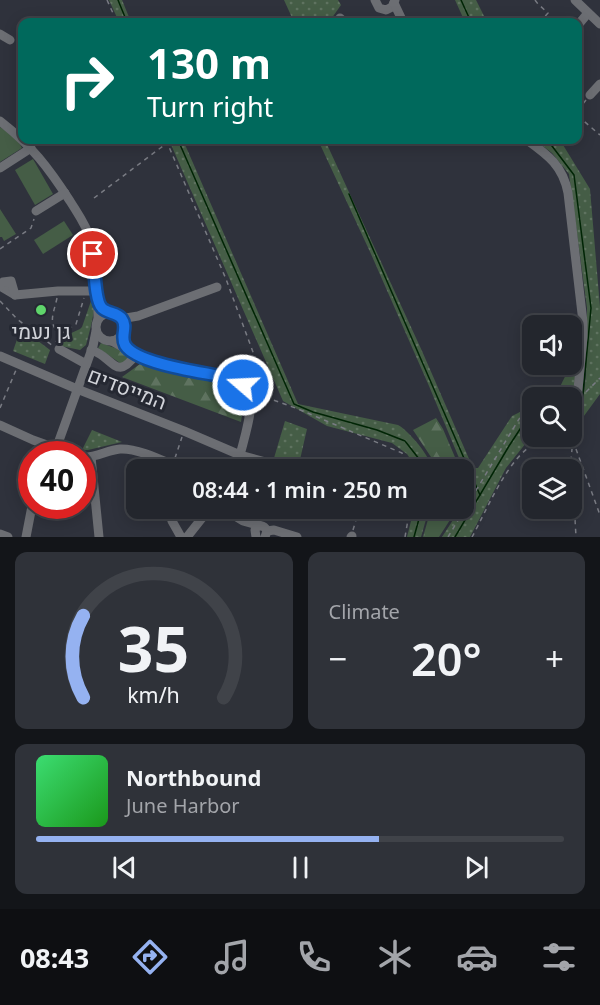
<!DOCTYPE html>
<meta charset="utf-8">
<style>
:root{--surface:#23262d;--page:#2f3239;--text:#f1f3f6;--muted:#a3a5aa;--line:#404349;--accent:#95b2f1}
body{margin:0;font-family:"Noto Sans",Heebo,sans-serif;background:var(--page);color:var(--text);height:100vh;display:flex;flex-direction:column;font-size:22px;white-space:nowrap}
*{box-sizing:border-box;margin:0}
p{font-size:20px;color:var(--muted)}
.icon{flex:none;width:33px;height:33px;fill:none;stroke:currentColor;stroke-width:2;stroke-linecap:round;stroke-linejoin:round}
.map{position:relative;height:537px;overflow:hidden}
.drawer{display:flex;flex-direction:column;gap:15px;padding:15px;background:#131519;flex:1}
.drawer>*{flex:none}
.top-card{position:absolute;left:18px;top:18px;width:564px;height:126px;border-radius:12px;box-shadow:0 3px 15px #0003,0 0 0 2px var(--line);background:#00695c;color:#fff;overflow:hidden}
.tools{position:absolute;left:522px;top:315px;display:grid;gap:12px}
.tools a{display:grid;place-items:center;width:60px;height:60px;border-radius:12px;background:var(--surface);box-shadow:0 3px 15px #0003,0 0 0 2px var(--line);font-size:30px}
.speed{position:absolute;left:18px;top:441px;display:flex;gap:12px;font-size:30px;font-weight:700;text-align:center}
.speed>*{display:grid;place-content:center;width:78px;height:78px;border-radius:50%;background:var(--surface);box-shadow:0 3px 15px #0003,0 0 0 2px var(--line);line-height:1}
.speed .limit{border:9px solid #d22;background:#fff;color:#111}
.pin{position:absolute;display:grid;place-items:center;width:51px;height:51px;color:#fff;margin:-26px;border:3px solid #fff;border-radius:50%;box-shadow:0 2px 6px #0007}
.me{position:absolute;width:66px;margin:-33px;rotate:289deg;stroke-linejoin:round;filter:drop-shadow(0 0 4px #0008)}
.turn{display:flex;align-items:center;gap:21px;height:126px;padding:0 30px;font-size:27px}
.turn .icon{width:78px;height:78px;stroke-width:2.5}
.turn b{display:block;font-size:42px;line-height:51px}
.big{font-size:45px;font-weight:600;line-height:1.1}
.drawer .tile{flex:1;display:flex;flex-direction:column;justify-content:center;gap:9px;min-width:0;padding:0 21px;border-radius:12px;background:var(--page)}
.drawer .dial{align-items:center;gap:0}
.dial svg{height:156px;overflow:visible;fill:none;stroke:var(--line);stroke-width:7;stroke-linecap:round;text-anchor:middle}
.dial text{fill:var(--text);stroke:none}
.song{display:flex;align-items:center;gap:18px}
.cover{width:72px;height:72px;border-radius:9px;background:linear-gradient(135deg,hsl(140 70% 55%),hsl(120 70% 35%))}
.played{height:6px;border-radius:3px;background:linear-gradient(90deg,var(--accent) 65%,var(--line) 65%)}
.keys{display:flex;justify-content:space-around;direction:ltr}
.heat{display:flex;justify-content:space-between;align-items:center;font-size:33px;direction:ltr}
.drawer .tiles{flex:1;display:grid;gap:15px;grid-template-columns:1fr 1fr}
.tile:last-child{grid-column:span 2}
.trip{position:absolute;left:126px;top:459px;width:348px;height:60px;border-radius:12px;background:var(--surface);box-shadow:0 3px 15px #0003,0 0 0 2px var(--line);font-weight:600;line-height:60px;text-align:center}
.dock{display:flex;height:96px;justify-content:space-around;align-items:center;background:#0e0f12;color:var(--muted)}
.dock .icon{width:42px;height:42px}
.dock .active{color:var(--accent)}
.dock b{font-size:27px;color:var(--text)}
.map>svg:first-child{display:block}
.grass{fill:url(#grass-dots)}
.forest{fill:url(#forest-firs)}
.pitch{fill:#455d46}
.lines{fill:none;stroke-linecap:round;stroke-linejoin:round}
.stream{stroke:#002505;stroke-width:1.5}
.path{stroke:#797b83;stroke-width:1.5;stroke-dasharray:4.5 4.5;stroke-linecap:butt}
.minor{stroke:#6c6e73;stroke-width:9}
.route-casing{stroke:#114b97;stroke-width:15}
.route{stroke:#1a73e8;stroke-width:10}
.poi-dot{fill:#5fd56b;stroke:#252832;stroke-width:2}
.labels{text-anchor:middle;stroke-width:6;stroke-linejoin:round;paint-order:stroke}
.poi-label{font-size:21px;fill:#d1d3d9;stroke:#252832}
.street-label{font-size:21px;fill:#d1d3d9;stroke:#252832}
</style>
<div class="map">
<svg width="600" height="537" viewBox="0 0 600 537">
<defs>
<pattern id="grass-dots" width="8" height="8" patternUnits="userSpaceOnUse" patternTransform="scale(1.5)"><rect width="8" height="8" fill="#455d46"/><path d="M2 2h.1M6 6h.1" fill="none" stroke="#5f7360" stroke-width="1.8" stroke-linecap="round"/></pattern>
<pattern id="forest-firs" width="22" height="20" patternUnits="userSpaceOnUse" patternTransform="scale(1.5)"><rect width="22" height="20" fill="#455d46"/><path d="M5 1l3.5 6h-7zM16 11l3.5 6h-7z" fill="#5f7360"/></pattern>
</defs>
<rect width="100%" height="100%" fill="#2f323c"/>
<g class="grass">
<path d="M 109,0 L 122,0 L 131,22 L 119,22 Z"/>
<path d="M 284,0 L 338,0 L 341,5 L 329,22 L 294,22 Z"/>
<path d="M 455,0 L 476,0 L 487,22 L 465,22 Z"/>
<path d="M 169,140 L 183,140 L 298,404 L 398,425 C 409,431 431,457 432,469 L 417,469 L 407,454 L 392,443 L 327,426 L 283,401 Z"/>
<path d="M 318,140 L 325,140 L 422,351 L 473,468 L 478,468 L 512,416 L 532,406 L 532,436 L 544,437 L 526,443 L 506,468 L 470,537 L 442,537 L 460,509 L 464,508 L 464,504 L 469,495 L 466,476 L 464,470 L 429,386 L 371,254 Z"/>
<path d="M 535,140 L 560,140 L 590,189 L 600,307 L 600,394 L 581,420 L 586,375 L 587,308 L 569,174 L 552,153 Z"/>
<path d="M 91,301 L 94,311 L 91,326 L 86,345 L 80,350 L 61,346 L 67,335 L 80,329 L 82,327 Z"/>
<path d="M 21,328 L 50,350 L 45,364 L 13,351 Z"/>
<path d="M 577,352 L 572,426 L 572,398 L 549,398 L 557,393 Z"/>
<path d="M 285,421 L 307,429 L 299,464 L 274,458 Z"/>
<path d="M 92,430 L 122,442 L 88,450 L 82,450 Z"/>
<path d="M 414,509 L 429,509 L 421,537 L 407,537 Z"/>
</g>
<g class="forest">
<path d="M 101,343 L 115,348 L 129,355 L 128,359 L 123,363 L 120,363 L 98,348 Z"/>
<path d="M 140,364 L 145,364 L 158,370 L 222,384 L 236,390 L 244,397 L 244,401 L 241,422 L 122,377 Z"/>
<path d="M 436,418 L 443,429 L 460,469 L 434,469 L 433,460 L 413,430 Z"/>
<path d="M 431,509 L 457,509 L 439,537 L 423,537 Z"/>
</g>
<g class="pitch">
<path d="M 0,127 C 8,132 18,138 22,148 L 0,162 Z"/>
<path d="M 33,159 L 53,194 L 35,205 L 15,170 Z"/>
<path d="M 0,209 L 16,234 L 4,241 L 2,237 L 0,237 Z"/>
<path d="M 64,221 L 73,235 L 43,254 L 34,240 Z"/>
</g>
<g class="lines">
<g class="stream">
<path d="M 118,0 L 127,22"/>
<path d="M 461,0 L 471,22"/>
<path d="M 178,140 L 294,404 L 313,412 L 377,430 L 405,441 L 423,464 L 424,470"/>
<path d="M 543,140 L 552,146 L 574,175 L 591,308 L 582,404 L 579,405"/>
<path d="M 349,194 L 480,495"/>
<path d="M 414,537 L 422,508"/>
<path d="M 455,537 L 509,446 L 526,420 L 532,416"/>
</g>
<g class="path">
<path d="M 107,0 L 117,22"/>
<path d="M 535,0 L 538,4 L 548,13 L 540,22"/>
<path d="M 578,110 L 586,100"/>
<path d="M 578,116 L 600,135"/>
<path d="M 166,140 L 226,279 L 260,371 L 256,390"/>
<path d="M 94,198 L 167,143"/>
<path d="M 0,249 L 31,228 L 34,219"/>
<path d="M 57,298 C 54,313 47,323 60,334"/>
<path d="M 0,301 L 17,319 L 53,346"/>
<path d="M 56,342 L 61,334 L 76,324 L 84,298"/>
<path d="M 586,392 L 600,378"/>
<path d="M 257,394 L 298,409 L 402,453 L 412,470"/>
<path d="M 0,408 L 16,370"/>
<path d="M 576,449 L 600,515"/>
<path d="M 175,458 L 182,437"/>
<path d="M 570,470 L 572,449"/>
<path d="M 572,493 L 575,519 L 576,537"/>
<path d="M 353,530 L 356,520"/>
<path d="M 405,537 L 410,508"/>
<path d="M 448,537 L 519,419 L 532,410"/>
<path d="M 472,537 C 487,510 509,454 538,442 C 545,438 557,441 566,442"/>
</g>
<g class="minor">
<path d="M 375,0 L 379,8 L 386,10 L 392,7 L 395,0"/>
<path d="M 575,0 L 600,24"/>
<path d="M 394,3 L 403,22"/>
<path d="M 340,18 L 344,22"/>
<path d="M 578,25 L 588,13"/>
<path d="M 0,34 L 10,40"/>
<path d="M 590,95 L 600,84"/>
<path d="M 0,121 C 32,146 48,167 70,201 C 78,214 87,226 91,241 C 97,262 98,297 98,319"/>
<path d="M 527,140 C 548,155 563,166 568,193 L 583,322 L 583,337 L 573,442"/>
<path d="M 0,168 L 31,148"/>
<path d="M 36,211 L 65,193"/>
<path d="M 0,286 L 15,295 L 58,291 L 97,291"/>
<path d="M 0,286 L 3,282 L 11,281 L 15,295"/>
<circle cx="110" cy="327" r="14"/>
<path d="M 121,317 L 126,318 L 138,316 L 217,287"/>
<path d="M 112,341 L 140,357 L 156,363 L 226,377 C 257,385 252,407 246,432 C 243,444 240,457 235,470"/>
<path d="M 59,349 L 86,364"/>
<path d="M 91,350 C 113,356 116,383 136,354"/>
<path d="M 0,356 L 77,389 L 184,431 L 240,455 L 295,470"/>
<path d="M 0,425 L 33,440 L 72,454"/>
<path d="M 56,449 L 93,346 L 96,331"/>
<path d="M 82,457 C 96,458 107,450 120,449 C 140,448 167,463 185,470"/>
<path d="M 91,457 L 99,537"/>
<path d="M 369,470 L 370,467"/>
<path d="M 168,508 L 172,521 L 181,537"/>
<path d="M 222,508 L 243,521 L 261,526"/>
<path d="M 358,512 L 359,508"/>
<path d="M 267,531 L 274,530 L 297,537"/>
<path d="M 0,534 L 8,537"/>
<path d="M 26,537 L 32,506"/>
<path d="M 187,537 L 210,508"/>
<path d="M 256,537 L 255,530 C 258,524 264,524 267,531 L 265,537"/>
<path d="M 351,537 L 352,536"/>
</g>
</g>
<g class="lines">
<defs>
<path id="route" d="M 93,254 C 95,266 94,300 102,308 C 108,314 117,312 122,319 C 128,327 120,336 125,345 C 136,364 205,373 226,377 L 234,379 L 243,385"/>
</defs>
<use href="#route" class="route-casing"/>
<use href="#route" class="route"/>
</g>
<circle class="poi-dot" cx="41" cy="310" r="6"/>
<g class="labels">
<g class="poi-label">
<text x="41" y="339">גן נעמי</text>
</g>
<g class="street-label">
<text transform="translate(127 389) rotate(21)" y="7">המייסדים</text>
</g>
</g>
</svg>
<div class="tools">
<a><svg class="icon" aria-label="sound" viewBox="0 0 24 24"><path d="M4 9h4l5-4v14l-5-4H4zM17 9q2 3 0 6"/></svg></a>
<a><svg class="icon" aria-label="search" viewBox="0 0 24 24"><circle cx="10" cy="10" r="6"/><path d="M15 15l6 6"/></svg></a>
<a><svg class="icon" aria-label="layers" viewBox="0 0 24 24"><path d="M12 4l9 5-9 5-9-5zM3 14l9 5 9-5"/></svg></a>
</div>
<div class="speed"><div class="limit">40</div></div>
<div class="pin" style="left:93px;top:254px;background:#d93025"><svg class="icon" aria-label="arrive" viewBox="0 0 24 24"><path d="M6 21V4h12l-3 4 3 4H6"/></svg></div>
<svg class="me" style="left:243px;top:385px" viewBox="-20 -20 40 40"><circle r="17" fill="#1a73e8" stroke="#fff" stroke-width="3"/><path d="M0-11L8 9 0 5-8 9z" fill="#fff"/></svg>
<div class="trip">08:44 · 1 min · 250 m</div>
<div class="top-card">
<div class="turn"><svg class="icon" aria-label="right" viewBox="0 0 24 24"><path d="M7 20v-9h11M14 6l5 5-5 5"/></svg><div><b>130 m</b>Turn right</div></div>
</div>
</div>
<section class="drawer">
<div class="tiles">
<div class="tile dial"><svg viewBox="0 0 100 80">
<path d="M14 69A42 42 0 1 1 86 69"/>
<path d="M14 69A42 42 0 0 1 14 27" stroke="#95b2f1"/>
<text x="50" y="56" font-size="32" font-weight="700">35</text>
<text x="50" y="72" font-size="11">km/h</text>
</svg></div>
<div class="tile"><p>Climate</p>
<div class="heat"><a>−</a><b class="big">20°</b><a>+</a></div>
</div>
<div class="tile">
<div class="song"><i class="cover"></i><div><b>Northbound</b><p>June Harbor</p></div></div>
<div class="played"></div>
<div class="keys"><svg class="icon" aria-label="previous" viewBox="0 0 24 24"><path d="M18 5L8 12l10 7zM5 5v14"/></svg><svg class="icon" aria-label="pause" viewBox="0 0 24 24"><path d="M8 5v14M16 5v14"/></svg><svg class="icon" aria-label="next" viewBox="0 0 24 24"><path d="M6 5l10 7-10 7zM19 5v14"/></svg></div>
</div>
</div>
</section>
<nav class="dock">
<b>08:43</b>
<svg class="icon active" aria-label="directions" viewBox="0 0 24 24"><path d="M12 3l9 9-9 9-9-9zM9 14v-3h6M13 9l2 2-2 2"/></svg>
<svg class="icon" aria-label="music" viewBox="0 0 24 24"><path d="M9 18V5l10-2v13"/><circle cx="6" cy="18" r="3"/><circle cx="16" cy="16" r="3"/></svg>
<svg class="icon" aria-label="phone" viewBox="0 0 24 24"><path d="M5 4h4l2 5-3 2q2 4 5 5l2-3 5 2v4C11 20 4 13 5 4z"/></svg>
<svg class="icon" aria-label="climate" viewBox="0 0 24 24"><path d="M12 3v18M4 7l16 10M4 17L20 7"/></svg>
<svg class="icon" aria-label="car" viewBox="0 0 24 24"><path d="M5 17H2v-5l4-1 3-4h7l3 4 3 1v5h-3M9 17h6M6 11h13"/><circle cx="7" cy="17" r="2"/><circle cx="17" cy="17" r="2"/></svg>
<svg class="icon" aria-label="filters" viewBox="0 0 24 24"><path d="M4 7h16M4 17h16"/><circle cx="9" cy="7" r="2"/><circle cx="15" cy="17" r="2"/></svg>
</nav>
